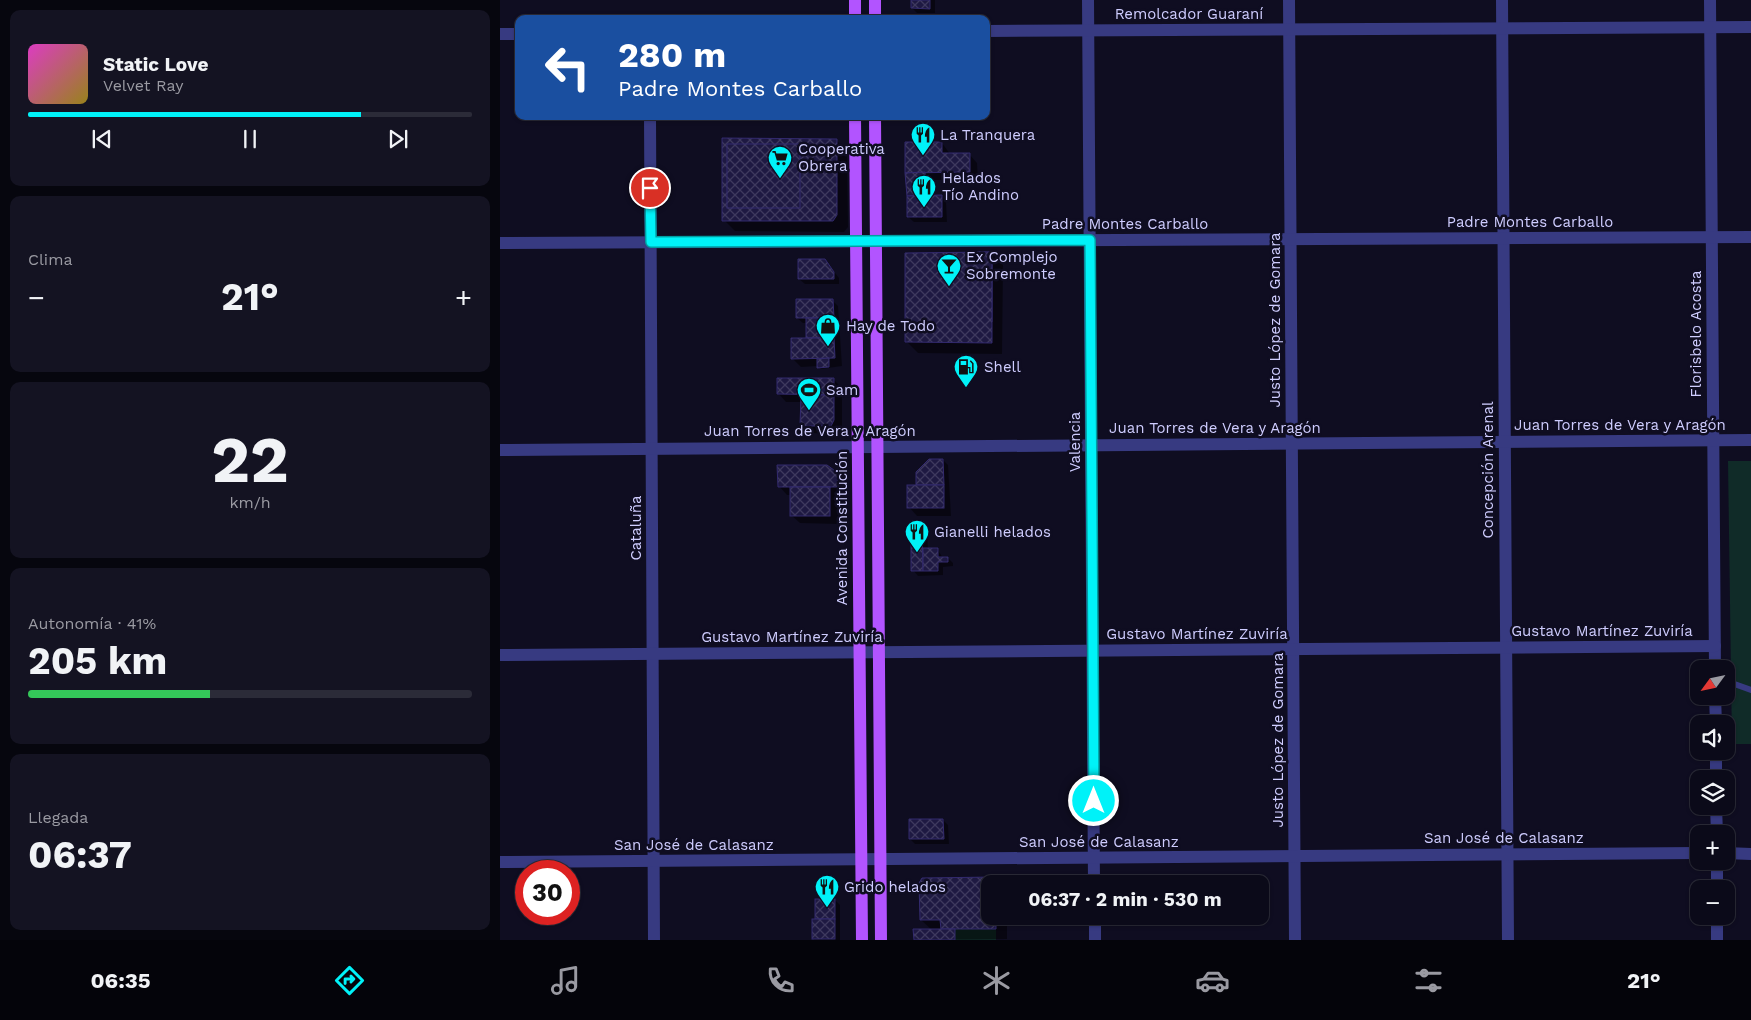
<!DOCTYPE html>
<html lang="es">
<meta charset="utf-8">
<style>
:root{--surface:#0b0a19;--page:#141322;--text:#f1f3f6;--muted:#9a9aa2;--line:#2b2b38;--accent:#00f2f8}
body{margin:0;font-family:"Work Sans",sans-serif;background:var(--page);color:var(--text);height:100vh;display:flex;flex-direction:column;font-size:19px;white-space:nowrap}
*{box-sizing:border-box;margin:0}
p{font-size:16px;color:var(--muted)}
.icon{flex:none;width:28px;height:28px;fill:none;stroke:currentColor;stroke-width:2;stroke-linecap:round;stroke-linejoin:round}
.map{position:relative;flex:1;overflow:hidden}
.details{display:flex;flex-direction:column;gap:10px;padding:10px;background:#06060e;width:500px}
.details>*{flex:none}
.banner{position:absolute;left:15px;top:15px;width:475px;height:105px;border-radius:10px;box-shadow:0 1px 4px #0004,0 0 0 1px var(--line);background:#1a4fa0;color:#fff;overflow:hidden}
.needle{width:32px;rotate:237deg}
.fabs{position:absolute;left:1190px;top:660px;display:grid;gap:10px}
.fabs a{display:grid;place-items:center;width:45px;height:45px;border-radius:10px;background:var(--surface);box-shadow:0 1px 4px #0004,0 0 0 1px var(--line);font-size:25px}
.speed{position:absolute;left:15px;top:860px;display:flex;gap:10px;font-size:25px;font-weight:700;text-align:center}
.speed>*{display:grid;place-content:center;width:65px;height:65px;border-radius:50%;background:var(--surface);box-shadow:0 1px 4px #0004,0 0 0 1px var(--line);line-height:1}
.speed .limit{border:8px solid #d22;background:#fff;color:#111}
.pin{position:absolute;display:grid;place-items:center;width:42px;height:42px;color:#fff;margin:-21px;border:2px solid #fff;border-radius:50%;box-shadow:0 1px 5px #0007}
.me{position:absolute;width:55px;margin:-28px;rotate:0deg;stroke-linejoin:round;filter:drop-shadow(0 0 4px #0008)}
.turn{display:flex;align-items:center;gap:18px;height:105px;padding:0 20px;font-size:22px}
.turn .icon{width:65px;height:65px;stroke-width:2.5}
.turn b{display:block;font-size:35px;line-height:42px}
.big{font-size:38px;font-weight:700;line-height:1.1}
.details .card{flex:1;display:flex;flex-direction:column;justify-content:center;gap:8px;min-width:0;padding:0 18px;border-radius:10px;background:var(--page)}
.details .dial{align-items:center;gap:0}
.dial b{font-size:65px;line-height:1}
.song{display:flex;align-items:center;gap:15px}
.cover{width:60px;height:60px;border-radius:8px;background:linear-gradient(135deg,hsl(310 70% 55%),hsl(50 70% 35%))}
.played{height:5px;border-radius:2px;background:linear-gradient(90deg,var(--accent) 75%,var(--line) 75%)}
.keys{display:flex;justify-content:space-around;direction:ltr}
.heat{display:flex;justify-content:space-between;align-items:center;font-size:28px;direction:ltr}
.charge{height:8px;border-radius:4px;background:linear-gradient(90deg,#34c759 41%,var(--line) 0)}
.trip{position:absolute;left:481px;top:875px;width:288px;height:50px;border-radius:10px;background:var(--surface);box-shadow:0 1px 4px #0004,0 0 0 1px var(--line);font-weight:700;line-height:50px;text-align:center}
.tab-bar{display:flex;height:80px;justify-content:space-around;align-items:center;background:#04040a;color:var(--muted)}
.tab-bar .icon{width:35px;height:35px}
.tab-bar .current{color:var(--accent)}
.tab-bar b{font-size:22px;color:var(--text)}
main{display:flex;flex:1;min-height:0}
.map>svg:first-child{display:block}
.park{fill:#102b28}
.shadow{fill:#0007}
.building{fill:url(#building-cross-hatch);stroke:#332a6f}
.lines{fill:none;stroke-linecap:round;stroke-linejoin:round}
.lane{stroke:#373a81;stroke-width:6}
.street{stroke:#373a81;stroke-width:12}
.primary{stroke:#b254ff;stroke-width:12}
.route-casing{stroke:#009da1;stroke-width:12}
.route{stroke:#00f2f8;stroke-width:9}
.labels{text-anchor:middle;stroke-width:5;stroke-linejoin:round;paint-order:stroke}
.street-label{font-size:15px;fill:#cfcdff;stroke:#0f0d21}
.poi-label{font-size:15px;fill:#cfcdff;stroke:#0f0d21;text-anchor:start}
</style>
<main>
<section class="details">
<div class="card">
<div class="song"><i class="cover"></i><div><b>Static Love</b><p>Velvet Ray</p></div></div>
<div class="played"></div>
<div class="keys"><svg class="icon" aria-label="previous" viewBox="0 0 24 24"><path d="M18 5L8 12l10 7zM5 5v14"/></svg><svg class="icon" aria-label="pause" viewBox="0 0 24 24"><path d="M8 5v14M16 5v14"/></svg><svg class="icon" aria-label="next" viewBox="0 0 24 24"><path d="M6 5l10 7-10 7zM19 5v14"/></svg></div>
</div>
<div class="card"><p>Clima</p>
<div class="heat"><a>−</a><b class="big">21°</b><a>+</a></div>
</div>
<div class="card dial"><b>22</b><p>km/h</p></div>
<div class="card"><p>Autonomía · 41%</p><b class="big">205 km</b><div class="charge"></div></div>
<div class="card"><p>Llegada</p><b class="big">06:37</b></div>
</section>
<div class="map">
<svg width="1251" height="940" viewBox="0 0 1251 940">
<defs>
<pattern id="building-cross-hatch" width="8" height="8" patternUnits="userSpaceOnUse" patternTransform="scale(1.25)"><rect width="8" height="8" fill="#1e1942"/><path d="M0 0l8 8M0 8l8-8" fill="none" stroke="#3e395e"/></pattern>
</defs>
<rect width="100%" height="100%" fill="#0f0d21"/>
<g class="park">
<path d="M 1228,461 L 1251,461 L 1251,744 L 1232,744 Z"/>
<path d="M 413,929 L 496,929 L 496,940 L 414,940 Z"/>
</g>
<g class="shadow">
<path d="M 412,0 L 435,0 L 435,13 L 417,13 L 412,8 Z"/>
<path d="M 336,140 L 347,151 L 348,227 L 344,232 L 235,231 L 224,220 Z"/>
<path d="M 442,143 L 450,154 L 469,154 L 477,163 L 478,180 L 430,180 L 431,197 L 441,196 L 446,202 L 447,222 L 414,222 L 408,217 L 407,172 Z"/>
<path d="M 491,253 L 503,265 L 502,354 L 418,353 L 407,342 Z"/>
<path d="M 325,260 L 339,278 L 339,284 L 305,284 L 299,279 Z"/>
<path d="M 333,301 L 338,306 L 342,366 L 321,369 L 318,366 L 301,367 L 292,358 L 307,339 L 307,323 L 303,323 L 297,318 Z"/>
<path d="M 334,380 L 342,388 L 342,429 L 339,434 L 310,433 L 302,425 L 302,402 L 286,402 L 278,393 Z"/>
<path d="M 443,460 L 448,465 L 451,516 L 417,516 L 409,507 L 417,486 Z"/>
<path d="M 337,474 L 346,483 L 346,495 L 338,495 L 338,524 L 300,523 L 291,515 L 291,495 L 287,495 L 279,486 Z"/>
<path d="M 422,528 L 427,533 L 428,549 L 437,549 L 443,558 L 448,558 L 453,563 L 453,566 L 443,567 L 443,575 L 418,576 L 413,570 Z"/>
<path d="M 443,820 L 448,825 L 449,844 L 415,844 L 410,839 Z"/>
<path d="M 495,879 L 500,884 L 490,884 L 490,916 L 507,916 L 507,939 L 415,940 L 432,930 L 421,920 Z"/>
<path d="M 335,900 L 340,905 L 340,940 L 314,940 L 316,920 Z"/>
</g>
<g class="building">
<path d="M 411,0 L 430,0 L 430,9 L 411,8 Z"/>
<path d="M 222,138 L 337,139 L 337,215 L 333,221 L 222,221 Z"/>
<path d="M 405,142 L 442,142 L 442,153 L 470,153 L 470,172 L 405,173 Z"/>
<rect x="227" y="144" width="73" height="64"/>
<path d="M 425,172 L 426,196 L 407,196 L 405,173 Z"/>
<path d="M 442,195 L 442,217 L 407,217 L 407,196 Z"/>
<path d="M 473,252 L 492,252 L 492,322 L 465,322 L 464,283 L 470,282 L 471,273 L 473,273 Z"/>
<path d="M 492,252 L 492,343 L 405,342 L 405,253 Z"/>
<path d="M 298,259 L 325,259 L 334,272 L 334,279 L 298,279 Z"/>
<path d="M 296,299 L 333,299 L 334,318 L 296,318 Z"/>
<rect x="306" y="318" width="28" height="20"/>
<path d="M 291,338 L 334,338 L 335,358 L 291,359 Z"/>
<path d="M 329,358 L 329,367 L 317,368 L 317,359 Z"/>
<path d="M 277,378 L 334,378 L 334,395 L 277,394 Z"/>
<path d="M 301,395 L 334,395 L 334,420 L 331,426 L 300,426 Z"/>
<path d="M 429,459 L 443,459 L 444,485 L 416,485 L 416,472 Z"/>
<path d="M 277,465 L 327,465 L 338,473 L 338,487 L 278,487 Z"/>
<rect x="407" y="485" width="37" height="23"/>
<rect x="290" y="487" width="40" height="29"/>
<path d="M 411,526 L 422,526 L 423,571 L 411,571 Z"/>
<path d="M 423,548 L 438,548 L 438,557 L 448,557 L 448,562 L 438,562 L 438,571 L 423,571 Z"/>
<path d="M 409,819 L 443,819 L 444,839 L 409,839 Z"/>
<path d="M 495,877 L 495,884 L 490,884 L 490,916 L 496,916 L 496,929 L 441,929 L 440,920 L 420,920 L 419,883 L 422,878 Z"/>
<rect x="315" y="899" width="20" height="20"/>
<rect x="312" y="919" width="23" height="20"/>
<path d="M 413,929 L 455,929 L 455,940 L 414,940 Z"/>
</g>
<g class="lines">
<path class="lane" d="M 1226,681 L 1251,690"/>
<g class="street">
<path d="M 588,0 L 594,884"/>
<path d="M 789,0 L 795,940"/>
<path d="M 1002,0 L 1008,940"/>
<path d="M 1210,0 L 1215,669"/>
<path d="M 486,31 L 1251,27"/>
<path d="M 0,34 L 19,34"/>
<path d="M 150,116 L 154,940"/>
<path d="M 0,243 L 1251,237"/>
<path d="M 0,450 L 1251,440"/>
<path d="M 0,655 L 1215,646"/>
<path d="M 1215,696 L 1216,724"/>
<path d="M 1216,751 L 1216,779"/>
<path d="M 1216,806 L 1217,834"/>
<path d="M 1226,853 L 1251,854"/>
<path d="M 1217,861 L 1217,889"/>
<path d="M 0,862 L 1199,853"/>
<path d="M 595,916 L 595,940"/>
<path d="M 1217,916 L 1217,940"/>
</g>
<g class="primary">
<path d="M 355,0 L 355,19"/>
<path d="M 375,0 L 375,19"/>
<path d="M 355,116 L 362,940"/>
<path d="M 375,116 L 381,940"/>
</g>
</g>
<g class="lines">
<defs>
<path id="route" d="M 150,188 L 151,242 L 590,240 L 594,801"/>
</defs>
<use href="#route" class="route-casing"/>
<use href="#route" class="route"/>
</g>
<defs>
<symbol id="restaurant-pin" viewBox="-11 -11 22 30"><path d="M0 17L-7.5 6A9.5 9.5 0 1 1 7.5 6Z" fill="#00f2f8" stroke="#0f0d21"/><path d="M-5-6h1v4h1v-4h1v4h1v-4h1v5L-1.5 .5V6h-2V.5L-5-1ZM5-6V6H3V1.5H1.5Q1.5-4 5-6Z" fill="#111"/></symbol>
<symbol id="supermarket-pin" viewBox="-11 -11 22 30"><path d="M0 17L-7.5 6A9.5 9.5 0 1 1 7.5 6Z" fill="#00f2f8" stroke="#0f0d21"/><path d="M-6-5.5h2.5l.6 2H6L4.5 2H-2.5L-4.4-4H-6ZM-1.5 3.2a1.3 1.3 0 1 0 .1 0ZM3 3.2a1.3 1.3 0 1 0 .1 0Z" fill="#111"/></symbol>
<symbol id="bar-pin" viewBox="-11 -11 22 30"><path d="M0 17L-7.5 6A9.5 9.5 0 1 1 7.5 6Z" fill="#00f2f8" stroke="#0f0d21"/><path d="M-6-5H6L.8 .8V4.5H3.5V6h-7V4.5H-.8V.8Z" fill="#111"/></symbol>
<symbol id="shop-pin" viewBox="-11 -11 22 30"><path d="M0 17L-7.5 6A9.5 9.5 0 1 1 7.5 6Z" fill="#00f2f8" stroke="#0f0d21"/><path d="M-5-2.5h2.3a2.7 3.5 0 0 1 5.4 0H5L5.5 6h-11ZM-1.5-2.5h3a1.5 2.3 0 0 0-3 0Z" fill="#111"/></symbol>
<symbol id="fuel-pin" viewBox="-11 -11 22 30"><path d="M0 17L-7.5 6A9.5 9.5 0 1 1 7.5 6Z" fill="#00f2f8" stroke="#0f0d21"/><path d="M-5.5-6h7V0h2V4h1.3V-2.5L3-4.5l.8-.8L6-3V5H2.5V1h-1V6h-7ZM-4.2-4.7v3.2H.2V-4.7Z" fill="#111"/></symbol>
<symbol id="stadium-pin" viewBox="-11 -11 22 30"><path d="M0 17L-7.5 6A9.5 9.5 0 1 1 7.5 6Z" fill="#00f2f8" stroke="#0f0d21"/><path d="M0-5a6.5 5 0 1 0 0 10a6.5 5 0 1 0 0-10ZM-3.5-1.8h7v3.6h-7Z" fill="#111"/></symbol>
</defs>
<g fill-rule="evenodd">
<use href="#restaurant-pin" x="409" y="121" width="28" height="38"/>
<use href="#supermarket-pin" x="266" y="144" width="28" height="38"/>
<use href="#restaurant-pin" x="410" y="173" width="28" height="38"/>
<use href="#bar-pin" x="435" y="252" width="28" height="38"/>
<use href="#shop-pin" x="314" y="312" width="28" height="38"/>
<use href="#fuel-pin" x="452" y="353" width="28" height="38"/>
<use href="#stadium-pin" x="295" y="376" width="28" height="38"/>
<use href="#restaurant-pin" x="403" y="518" width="28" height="38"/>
<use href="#restaurant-pin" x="313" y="873" width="28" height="38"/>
</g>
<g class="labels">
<g class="street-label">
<text x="689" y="19">Remolcador Guaraní</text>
<text x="1030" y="227">Padre Montes Carballo</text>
<text x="625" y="229">Padre Montes Carballo</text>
<text transform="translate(775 320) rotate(-90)" y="5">Justo López de Gomara</text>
<text transform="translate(1196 334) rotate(-90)" y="5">Florisbelo Acosta</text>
<text x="1120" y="430">Juan Torres de Vera y Aragón</text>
<text x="715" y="433">Juan Torres de Vera y Aragón</text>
<text x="310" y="436">Juan Torres de Vera y Aragón</text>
<text transform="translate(575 442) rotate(-90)" y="5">Valencia</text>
<text transform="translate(988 470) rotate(-90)" y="5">Concepción Arenal</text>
<text transform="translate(136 528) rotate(-90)" y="5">Cataluña</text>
<text transform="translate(342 528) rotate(-90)" y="5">Avenida Constitución</text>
<text x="1102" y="636">Gustavo Martínez Zuviría</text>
<text x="697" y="639">Gustavo Martínez Zuviría</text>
<text x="292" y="642">Gustavo Martínez Zuviría</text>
<text transform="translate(778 740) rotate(-90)" y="5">Justo López de Gomara</text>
<text x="1004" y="843">San José de Calasanz</text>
<text x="599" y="847">San José de Calasanz</text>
<text x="194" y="850">San José de Calasanz</text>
</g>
<g class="poi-label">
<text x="440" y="140">La Tranquera</text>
<text x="298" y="154">Cooperativa<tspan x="298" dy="17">Obrera</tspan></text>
<text x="442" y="183">Helados<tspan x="442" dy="17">Tío Andino</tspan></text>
<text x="466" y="262">Ex Complejo<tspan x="466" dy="17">Sobremonte</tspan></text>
<text x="346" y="331">Hay de Todo</text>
<text x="484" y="372">Shell</text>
<text x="326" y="395">Sam</text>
<text x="434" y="537">Gianelli helados</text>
<text x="344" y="892">Grido helados</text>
</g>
</g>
</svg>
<div class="fabs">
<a><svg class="needle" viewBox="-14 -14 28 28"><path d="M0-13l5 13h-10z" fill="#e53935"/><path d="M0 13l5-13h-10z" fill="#9a9aa2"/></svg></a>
<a><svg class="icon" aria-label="sound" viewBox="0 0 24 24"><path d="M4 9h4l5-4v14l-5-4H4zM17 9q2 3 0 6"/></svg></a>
<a><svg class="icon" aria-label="layers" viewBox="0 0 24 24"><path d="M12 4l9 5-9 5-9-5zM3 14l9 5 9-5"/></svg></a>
<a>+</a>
<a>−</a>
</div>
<div class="speed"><div class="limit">30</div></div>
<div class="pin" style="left:150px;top:188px;background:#d93025"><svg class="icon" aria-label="arrive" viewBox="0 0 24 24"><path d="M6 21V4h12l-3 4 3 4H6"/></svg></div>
<svg class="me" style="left:594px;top:801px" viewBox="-20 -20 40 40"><circle r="17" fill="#00f2f8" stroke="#fff" stroke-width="3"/><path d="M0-11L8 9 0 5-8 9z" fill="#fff"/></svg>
<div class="trip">06:37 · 2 min · 530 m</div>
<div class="banner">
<div class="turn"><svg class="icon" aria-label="left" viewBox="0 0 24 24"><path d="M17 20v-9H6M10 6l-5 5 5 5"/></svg><div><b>280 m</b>Padre Montes Carballo</div></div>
</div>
</div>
</main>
<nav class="tab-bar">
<b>06:35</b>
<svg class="icon current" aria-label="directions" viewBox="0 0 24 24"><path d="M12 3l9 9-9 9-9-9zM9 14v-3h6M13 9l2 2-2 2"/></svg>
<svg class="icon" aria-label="music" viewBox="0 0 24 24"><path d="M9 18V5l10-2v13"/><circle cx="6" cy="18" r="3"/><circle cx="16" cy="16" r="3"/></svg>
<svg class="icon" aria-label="phone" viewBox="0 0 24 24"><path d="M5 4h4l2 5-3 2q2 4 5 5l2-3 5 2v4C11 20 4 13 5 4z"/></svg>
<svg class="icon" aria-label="climate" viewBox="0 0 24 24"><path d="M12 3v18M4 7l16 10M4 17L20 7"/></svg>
<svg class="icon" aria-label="car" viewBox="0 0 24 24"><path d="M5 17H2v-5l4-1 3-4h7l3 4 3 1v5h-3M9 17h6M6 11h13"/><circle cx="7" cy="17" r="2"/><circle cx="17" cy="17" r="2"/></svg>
<svg class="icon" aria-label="filters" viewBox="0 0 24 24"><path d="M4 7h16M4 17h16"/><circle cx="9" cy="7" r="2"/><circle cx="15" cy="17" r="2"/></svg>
<b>21°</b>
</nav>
